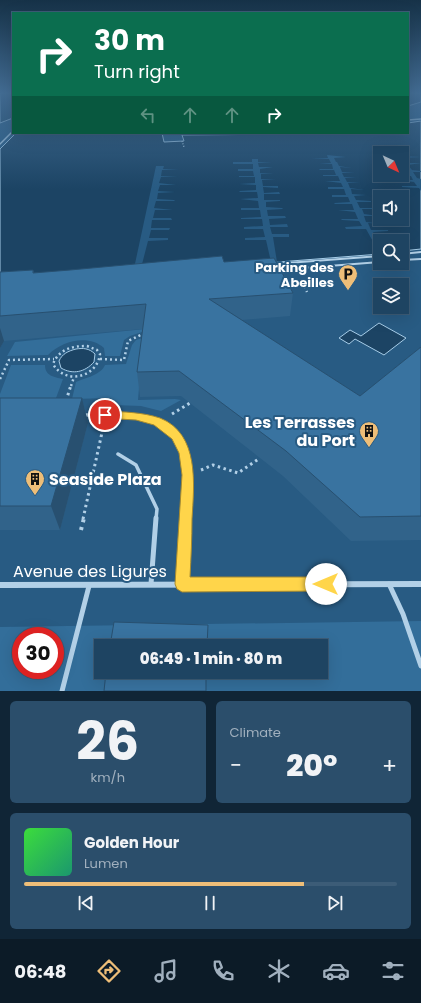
<!DOCTYPE html>
<meta charset="utf-8">
<style>
:root{--surface:#1e4462;--page:#2b4e6b;--text:#f1f3f6;--muted:#a1b0be;--line:#3c5c77;--accent:#eebe78}
body{margin:0;font-family:Poppins,sans-serif;background:var(--page);color:var(--text);height:100vh;display:flex;flex-direction:column;font-size:15px;white-space:nowrap}
*{box-sizing:border-box;margin:0}
p{font-size:13px;color:var(--muted)}
.icon{flex:none;width:22px;height:22px;fill:none;stroke:currentColor;stroke-width:2;stroke-linecap:round;stroke-linejoin:round}
.map{position:relative;height:691px;overflow:hidden}
.panel{display:flex;flex-direction:column;gap:10px;padding:10px;background:#102536;flex:1}
.panel>*{flex:none}
.hud{position:absolute;left:12px;top:12px;width:397px;height:122px;border-radius:0px;box-shadow:0 4px 16px #0002,0 0 0 1px var(--line);background:#0b6e4f;color:#fff;overflow:hidden}
.needle{width:26px;rotate:136deg}
.tools{position:absolute;left:373px;top:146px;display:grid;gap:8px}
.tools a{display:grid;place-items:center;width:36px;height:36px;border-radius:0px;background:var(--surface);box-shadow:0 4px 16px #0002,0 0 0 1px var(--line);font-size:20px}
.speed{position:absolute;left:12px;top:627px;display:flex;gap:8px;font-size:20px;font-weight:700;text-align:center}
.speed>*{display:grid;place-content:center;width:52px;height:52px;border-radius:50%;background:var(--surface);box-shadow:0 4px 16px #0002,0 0 0 1px var(--line);line-height:1}
.speed .limit{border:6px solid #d22;background:#fff;color:#111}
.pin{position:absolute;display:grid;place-items:center;width:34px;height:34px;color:#fff;margin:-17px;border:2px solid #fff;border-radius:50%;box-shadow:0 1px 4px #0007}
.me{position:absolute;width:44px;margin:-22px;rotate:270deg;stroke-linejoin:round;filter:drop-shadow(0 0 3px #0008)}
.turn{display:flex;align-items:center;gap:14px;height:84px;padding:0 16px;font-size:18px}
.turn .icon{width:52px;height:52px;stroke-width:2.5}
.turn b{display:block;font-size:28px;line-height:34px}
.lanes{display:flex;align-items:center;height:38px;padding:0 16px;background:#0003;justify-content:center;gap:20px;direction:ltr}
.lanes .off{opacity:.35}
.big{font-size:30px;font-weight:800;line-height:1.1}
.panel .tile{flex:1;display:flex;flex-direction:column;justify-content:center;gap:6px;min-width:0;padding:0 14px;border-radius:6px;background:var(--page)}
.panel .dial{align-items:center;gap:0}
.dial b{font-size:52px;line-height:1}
.song{display:flex;align-items:center;gap:12px}
.cover{width:48px;height:48px;border-radius:6px;background:linear-gradient(135deg,hsl(120 70% 55%),hsl(160 70% 35%))}
.played{height:4px;border-radius:2px;background:linear-gradient(90deg,var(--accent) 75%,var(--line) 75%)}
.keys{display:flex;justify-content:space-around;direction:ltr}
.heat{display:flex;justify-content:space-between;align-items:center;font-size:22px;direction:ltr}
.panel .tiles{flex:1;display:grid;gap:10px;grid-template-columns:1fr 1fr}
.tile:last-child{grid-column:span 2}
.trip{position:absolute;left:94px;top:639px;width:234px;height:40px;border-radius:0px;background:var(--surface);box-shadow:0 4px 16px #0002,0 0 0 1px var(--line);font-weight:800;line-height:40px;text-align:center}
.tabs{display:flex;height:64px;justify-content:space-around;align-items:center;background:#0c1b27;color:var(--muted)}
.tabs .icon{width:28px;height:28px}
.tabs .selected{color:var(--accent)}
.tabs b{font-size:18px;color:var(--text)}
.map>svg:first-child{display:block}
.green{fill:#336e9a;fill-rule:evenodd}
.water{fill:#1c4464;stroke:#a6cce7;fill-rule:evenodd}
.pier{fill:#285b83}
.lines{fill:none;stroke-linecap:round;stroke-linejoin:round}
.path-far3{stroke:#b2d0e7;stroke-width:1.5;stroke-dasharray:1 1.5;stroke-linecap:butt}
.path-far2{stroke:#b2d0e7;stroke-width:2.5;stroke-dasharray:2 3;stroke-linecap:butt}
.path-far1{stroke:#b2d0e7;stroke-width:3;stroke-dasharray:2.5 3.5;stroke-linecap:butt}
.path{stroke:#b2d0e7;stroke-width:4;stroke-dasharray:3 5;stroke-linecap:butt}
.lane-far3{stroke:#b2d0e7;stroke-width:1.5}
.lane-far2{stroke:#b2d0e7;stroke-width:2}
.lane-far1{stroke:#b2d0e7;stroke-width:3.5}
.lane{stroke:#b2d0e7;stroke-width:5}
.street{stroke:#b2d0e7;stroke-width:6}
.wall{fill:#31638a}
.shaded-wall{fill:#285070}
.building{fill:#3973a0;stroke:#285070}
.route{fill:#ffd54a;stroke:#a68a30}
.labels{text-anchor:middle;stroke-width:4;stroke-linejoin:round;paint-order:stroke}
.poi-label{font-size:13px;font-weight:bold;fill:#fff;stroke:#285b83;text-anchor:end}
.near-poi-label{font-size:16px;font-weight:bold;fill:#fff;stroke:#285b83;text-anchor:end}
.near-street-label{font-size:16px;fill:#fff;stroke:#285b83}
</style>
<div class="map">
<svg width="421" height="691" viewBox="0 0 421 691">
<rect width="100%" height="100%" fill="#285b83"/>
<g class="green">
<path d="M 145,329 L 145,331 L 130,336 L 124,340 L 120,356 L 105,356 L 104,348 C 88,334 62,341 48,355 L 7,356 L 15,342 Z"/>
<path d="M 143,338 L 138,400 L 175,399 L 181,400 L 161,411 L 141,406 L 114,405 L 111,402 L 111,398 L 72,399 L 76,382 C 85,378 101,375 105,365 L 126,364 L 132,345 L 136,340 Z"/>
<path d="M 11,365 L 45,365 C 45,376 54,377 63,379 L 56,398 L 0,407 L 0,394 Z"/>
<path d="M 421,621 L 421,691 L 0,691 L 0,627 ZM 21,636 L 55,636 L 55,670 L 21,670 ZM 101,646 L 321,646 L 321,672 L 101,672 Z"/>
</g>
<g class="water">
<path d="M 0,93 L 13,93 L 13,118 L 0,123 Z"/>
<path d="M 408,93 L 421,93 L 421,102 L 408,106 Z"/>
<path d="M 421,121 L 421,249 L 402,251 L 402,241 L 380,241 L 380,254 L 0,284 L 0,149 L 16,133 L 162,133 L 164,142 L 184,141 L 182,135 L 408,133 L 408,123 ZM 380,153 L 402,153 L 402,175 L 380,175 ZM 380,197 L 402,197 L 402,219 L 380,219 Z"/>
<path d="M 379,323 L 406,338 L 384,355 L 355,339 L 349,344 L 339,338 L 350,330 L 361,336 Z"/>
<path d="M 76,349 C 83,348 89,348 95,354 L 94,362 C 85,372 73,375 61,368 L 59,361 C 62,354 68,351 76,349 Z"/>
</g>
<g class="pier">
<path d="M 327,155 L 346,157 L 334,158 L 336,162 L 349,162 L 337,162 L 339,166 L 352,168 L 340,167 L 342,172 L 355,173 L 342,173 L 344,177 L 357,178 L 345,178 L 347,182 L 360,183 L 348,183 L 350,188 L 365,190 L 351,189 L 352,194 L 366,195 L 354,196 L 356,200 L 371,201 L 371,202 L 357,202 L 360,208 L 375,208 L 375,209 L 362,209 L 364,214 L 379,216 L 364,216 L 366,222 L 384,224 L 368,223 L 371,230 L 388,230 L 388,231 L 373,232 L 380,247 L 380,254 L 366,229 L 346,229 L 345,227 L 362,226 L 359,221 L 342,220 L 341,219 L 358,219 L 355,212 L 338,210 L 354,210 L 352,204 L 335,204 L 334,203 L 350,202 L 348,197 L 332,197 L 332,195 L 346,195 L 344,189 L 328,189 L 328,187 L 343,187 L 341,183 L 325,181 L 340,181 L 338,176 L 323,176 L 323,175 L 336,175 L 334,170 L 320,170 L 319,169 L 333,169 L 332,164 L 319,164 L 331,163 L 329,159 L 311,158 L 328,158 Z"/>
<path d="M 402,156 L 421,157 L 402,158 L 406,163 L 421,163 L 408,165 L 412,170 L 421,171 L 421,172 L 413,172 L 417,178 L 421,179 L 421,191 L 419,188 L 402,187 L 402,186 L 417,186 L 414,182 L 398,180 L 413,180 L 411,176 L 395,176 L 409,175 L 407,171 L 402,171 L 405,169 L 402,166 Z"/>
<path d="M 252,159 L 258,159 L 258,162 L 272,162 L 258,163 L 259,167 L 273,167 L 260,169 L 260,173 L 274,174 L 261,174 L 261,179 L 276,180 L 262,180 L 263,186 L 278,186 L 278,188 L 263,187 L 264,193 L 279,192 L 280,194 L 264,194 L 264,200 L 280,200 L 280,201 L 266,202 L 266,207 L 282,208 L 283,209 L 267,210 L 268,216 L 285,216 L 286,218 L 269,219 L 270,225 L 287,224 L 288,227 L 270,227 L 272,234 L 289,234 L 289,237 L 273,237 L 277,262 L 271,262 L 266,240 L 245,240 L 245,238 L 265,237 L 263,229 L 244,229 L 244,227 L 263,226 L 262,219 L 241,219 L 241,218 L 261,217 L 260,210 L 241,210 L 241,208 L 259,208 L 258,201 L 240,199 L 258,198 L 257,192 L 240,192 L 239,191 L 256,190 L 256,185 L 239,184 L 255,183 L 255,177 L 239,177 L 239,176 L 254,176 L 253,171 L 238,171 L 238,169 L 253,169 L 253,164 L 233,164 L 233,162 L 252,162 Z"/>
<path d="M 156,166 L 164,166 L 163,169 L 179,170 L 162,170 L 161,176 L 178,177 L 161,177 L 159,183 L 176,185 L 160,185 L 158,191 L 175,192 L 158,193 L 157,199 L 174,200 L 175,201 L 156,201 L 154,208 L 173,210 L 155,210 L 153,218 L 171,218 L 172,220 L 152,220 L 151,228 L 170,228 L 169,230 L 151,230 L 149,238 L 168,238 L 168,240 L 148,241 L 140,272 L 133,273 Z"/>
</g>
<g class="lines">
<path class="path-far3" d="M 182,141 L 184,147"/>
<g class="path-far2">
<path d="M 302,282 L 307,292"/>
<path d="M 87,346 L 97,350 L 100,354 C 97,378 65,385 53,364 C 59,349 72,346 87,346 Z"/>
<path d="M 100,359 L 124,360 L 128,341 L 145,333"/>
<path d="M 0,379 L 9,360 L 54,359"/>
<path d="M 71,386 L 74,377"/>
</g>
<g class="path-far1">
<path d="M 66,401 L 71,385"/>
<path d="M 172,414 L 190,403"/>
<path d="M 201,470 L 213,465 L 238,473 L 260,458"/>
<path d="M 83,519 L 103,428"/>
</g>
<path class="path" d="M 81,530 L 84,518"/>
<g class="lane-far3">
<path d="M 408,120 L 421,119"/>
<path d="M 0,144 L 13,131"/>
</g>
<g class="lane-far2">
<path d="M 402,254 L 421,252"/>
<path d="M 402,260 L 421,259"/>
<path d="M 274,264 L 380,256"/>
<path d="M 277,270 L 380,262"/>
</g>
<g class="lane-far1">
<path d="M 82,415 C 100,415 120,413 138,416 C 195,426 188,474 186,519"/>
<path d="M 118,454 L 136,465 L 157,509 L 156,519"/>
</g>
<g class="lane">
<path d="M 151,584 L 156,518"/>
<path d="M 182,584 L 186,518"/>
<path d="M 389,584 L 403,614 L 421,666"/>
<path d="M 62,691 L 89,586"/>
</g>
<path class="street" d="M 0,585 L 421,584"/>
</g>
<g class="wall">
<path d="M 224,262 L 293,293 L 290,316 L 242,320 L 360,396 L 421,347 L 421,540 L 351,541 L 283,476 L 181,396 L 140,397 L 137,372 L 143,329 L 4,341 L 0,348 L 0,272 L 33,270 L 34,273 Z"/>
<path d="M 0,398 L 82,398 L 88,423 L 60,530 L 0,530 Z"/>
</g>
<g class="shaded-wall">
<path d="M 0,328 L 4,341 L 0,348 Z"/>
<path d="M 82,398 L 88,423 L 60,530 L 51,506 Z"/>
</g>
<g class="building">
<path d="M 222,256 L 224,262 L 274,258 L 293,293 L 209,299 L 360,396 L 421,347 L 421,516 L 360,517 L 286,451 L 179,371 L 137,372 L 146,304 L 0,316 L 0,272 L 33,270 L 33,273 L 70,270 Z"/>
<path d="M 0,398 L 82,398 L 51,506 L 0,506 Z"/>
<path d="M 114,622 L 208,625 L 207,646 L 110,646 Z"/>
<path d="M 106,672 L 206,672 L 206,691 L 104,691 Z"/>
</g>
<linearGradient id="sky" x2="0" y2="1"><stop stop-color="#163248"/><stop offset="0.49" stop-color="#426c93"/><stop offset="1" stop-color="#426c93" stop-opacity="0"/></linearGradient>
<rect width="421" height="189" fill="url(#sky)"/>
<path class="route" d="M 105,411 C 124,412 142,412 160,418 C 200,434 194,485 192,519 C 192,538 191,558 190,577 L 326,577 L 331,579 L 333,584 L 331,589 L 326,591 L 182,592 L 177,589 L 175,584 L 182,475 L 179,453 L 172,439 L 154,425 L 136,420 L 102,418 L 100,415 Z"/>
<defs>
<symbol id="parking-pin" viewBox="-11 -11 22 30"><path d="M0 17L-7.5 6A9.5 9.5 0 1 1 7.5 6Z" fill="#eebe78" stroke="#285b83"/><path d="M-3.5-5.5H1a3.5 3.5 0 0 1 0 7H-1V5.5H-3.5ZM-1-3.4V-.6H.8a1.4 1.4 0 0 0 0-2.8Z" fill="#111"/></symbol>
<symbol id="building-pin" viewBox="-11 -11 22 30"><path d="M0 17L-7.5 6A9.5 9.5 0 1 1 7.5 6Z" fill="#eebe78" stroke="#285b83"/><path d="M-4-6H4V6H1V3H-1V6H-4ZM-2.5-4.3h1.7v1.8h-1.7ZM.8-4.3h1.7v1.8H.8ZM-2.5-1h1.7V.8h-1.7ZM.8-1h1.7V.8H.8Z" fill="#111"/></symbol>
</defs>
<g fill-rule="evenodd">
<use href="#parking-pin" x="337" y="263" width="22" height="30"/>
<use href="#building-pin" x="358" y="420" width="22" height="30"/>
<use href="#building-pin" x="24" y="468" width="22" height="30"/>
</g>
<g class="labels">
<g class="poi-label">
<text x="334" y="272">Parking des<tspan x="334" dy="15">Abeilles</tspan></text>
</g>
<g class="near-poi-label">
<text x="355" y="428">Les Terrasses<tspan x="355" dy="18">du Port</tspan></text>
<text x="49" y="485" text-anchor="start">Seaside Plaza</text>
</g>
<g class="near-street-label">
<text x="90" y="577">Avenue des Ligures</text>
</g>
</g>
</svg>
<div class="tools">
<a><svg class="needle" viewBox="-14 -14 28 28"><path d="M0-13l5 13h-10z" fill="#e53935"/><path d="M0 13l5-13h-10z" fill="#a1b0be"/></svg></a>
<a><svg class="icon" aria-label="sound" viewBox="0 0 24 24"><path d="M4 9h4l5-4v14l-5-4H4zM17 9q2 3 0 6"/></svg></a>
<a><svg class="icon" aria-label="search" viewBox="0 0 24 24"><circle cx="10" cy="10" r="6"/><path d="M15 15l6 6"/></svg></a>
<a><svg class="icon" aria-label="layers" viewBox="0 0 24 24"><path d="M12 4l9 5-9 5-9-5zM3 14l9 5 9-5"/></svg></a>
</div>
<div class="speed"><div class="limit">30</div></div>
<div class="pin" style="left:105px;top:415px;background:#d93025"><svg class="icon" aria-label="arrive" viewBox="0 0 24 24"><path d="M6 21V4h12l-3 4 3 4H6"/></svg></div>
<svg class="me" style="left:326px;top:584px" viewBox="-20 -20 40 40"><circle r="19" fill="#fff"/><path d="M0-13L10 11 0 6-10 11z" fill="#ffd54a"/></svg>
<div class="trip">06:49 · 1 min · 80 m</div>
<div class="hud">
<div class="turn"><svg class="icon" aria-label="right" viewBox="0 0 24 24"><path d="M7 20v-9h11M14 6l5 5-5 5"/></svg><div><b>30 m</b>Turn right</div></div>
<div class="lanes"><svg class="icon off" aria-label="left" viewBox="0 0 24 24"><path d="M17 20v-9H6M10 6l-5 5 5 5"/></svg><svg class="icon off" aria-label="ahead" viewBox="0 0 24 24"><path d="M12 20V5M6 11l6-6 6 6"/></svg><svg class="icon off" aria-label="ahead" viewBox="0 0 24 24"><path d="M12 20V5M6 11l6-6 6 6"/></svg><svg class="icon" aria-label="right" viewBox="0 0 24 24"><path d="M7 20v-9h11M14 6l5 5-5 5"/></svg></div>
</div>
</div>
<section class="panel">
<div class="tiles">
<div class="tile dial"><b>26</b><p>km/h</p></div>
<div class="tile"><p>Climate</p>
<div class="heat"><a>−</a><b class="big">20°</b><a>+</a></div>
</div>
<div class="tile">
<div class="song"><i class="cover"></i><div><b>Golden Hour</b><p>Lumen</p></div></div>
<div class="played"></div>
<div class="keys"><svg class="icon" aria-label="previous" viewBox="0 0 24 24"><path d="M18 5L8 12l10 7zM5 5v14"/></svg><svg class="icon" aria-label="pause" viewBox="0 0 24 24"><path d="M8 5v14M16 5v14"/></svg><svg class="icon" aria-label="next" viewBox="0 0 24 24"><path d="M6 5l10 7-10 7zM19 5v14"/></svg></div>
</div>
</div>
</section>
<nav class="tabs">
<b>06:48</b>
<svg class="icon selected" aria-label="directions" viewBox="0 0 24 24"><path d="M12 3l9 9-9 9-9-9zM9 14v-3h6M13 9l2 2-2 2"/></svg>
<svg class="icon" aria-label="music" viewBox="0 0 24 24"><path d="M9 18V5l10-2v13"/><circle cx="6" cy="18" r="3"/><circle cx="16" cy="16" r="3"/></svg>
<svg class="icon" aria-label="phone" viewBox="0 0 24 24"><path d="M5 4h4l2 5-3 2q2 4 5 5l2-3 5 2v4C11 20 4 13 5 4z"/></svg>
<svg class="icon" aria-label="climate" viewBox="0 0 24 24"><path d="M12 3v18M4 7l16 10M4 17L20 7"/></svg>
<svg class="icon" aria-label="car" viewBox="0 0 24 24"><path d="M5 17H2v-5l4-1 3-4h7l3 4 3 1v5h-3M9 17h6M6 11h13"/><circle cx="7" cy="17" r="2"/><circle cx="17" cy="17" r="2"/></svg>
<svg class="icon" aria-label="filters" viewBox="0 0 24 24"><path d="M4 7h16M4 17h16"/><circle cx="9" cy="7" r="2"/><circle cx="15" cy="17" r="2"/></svg>
</nav>
